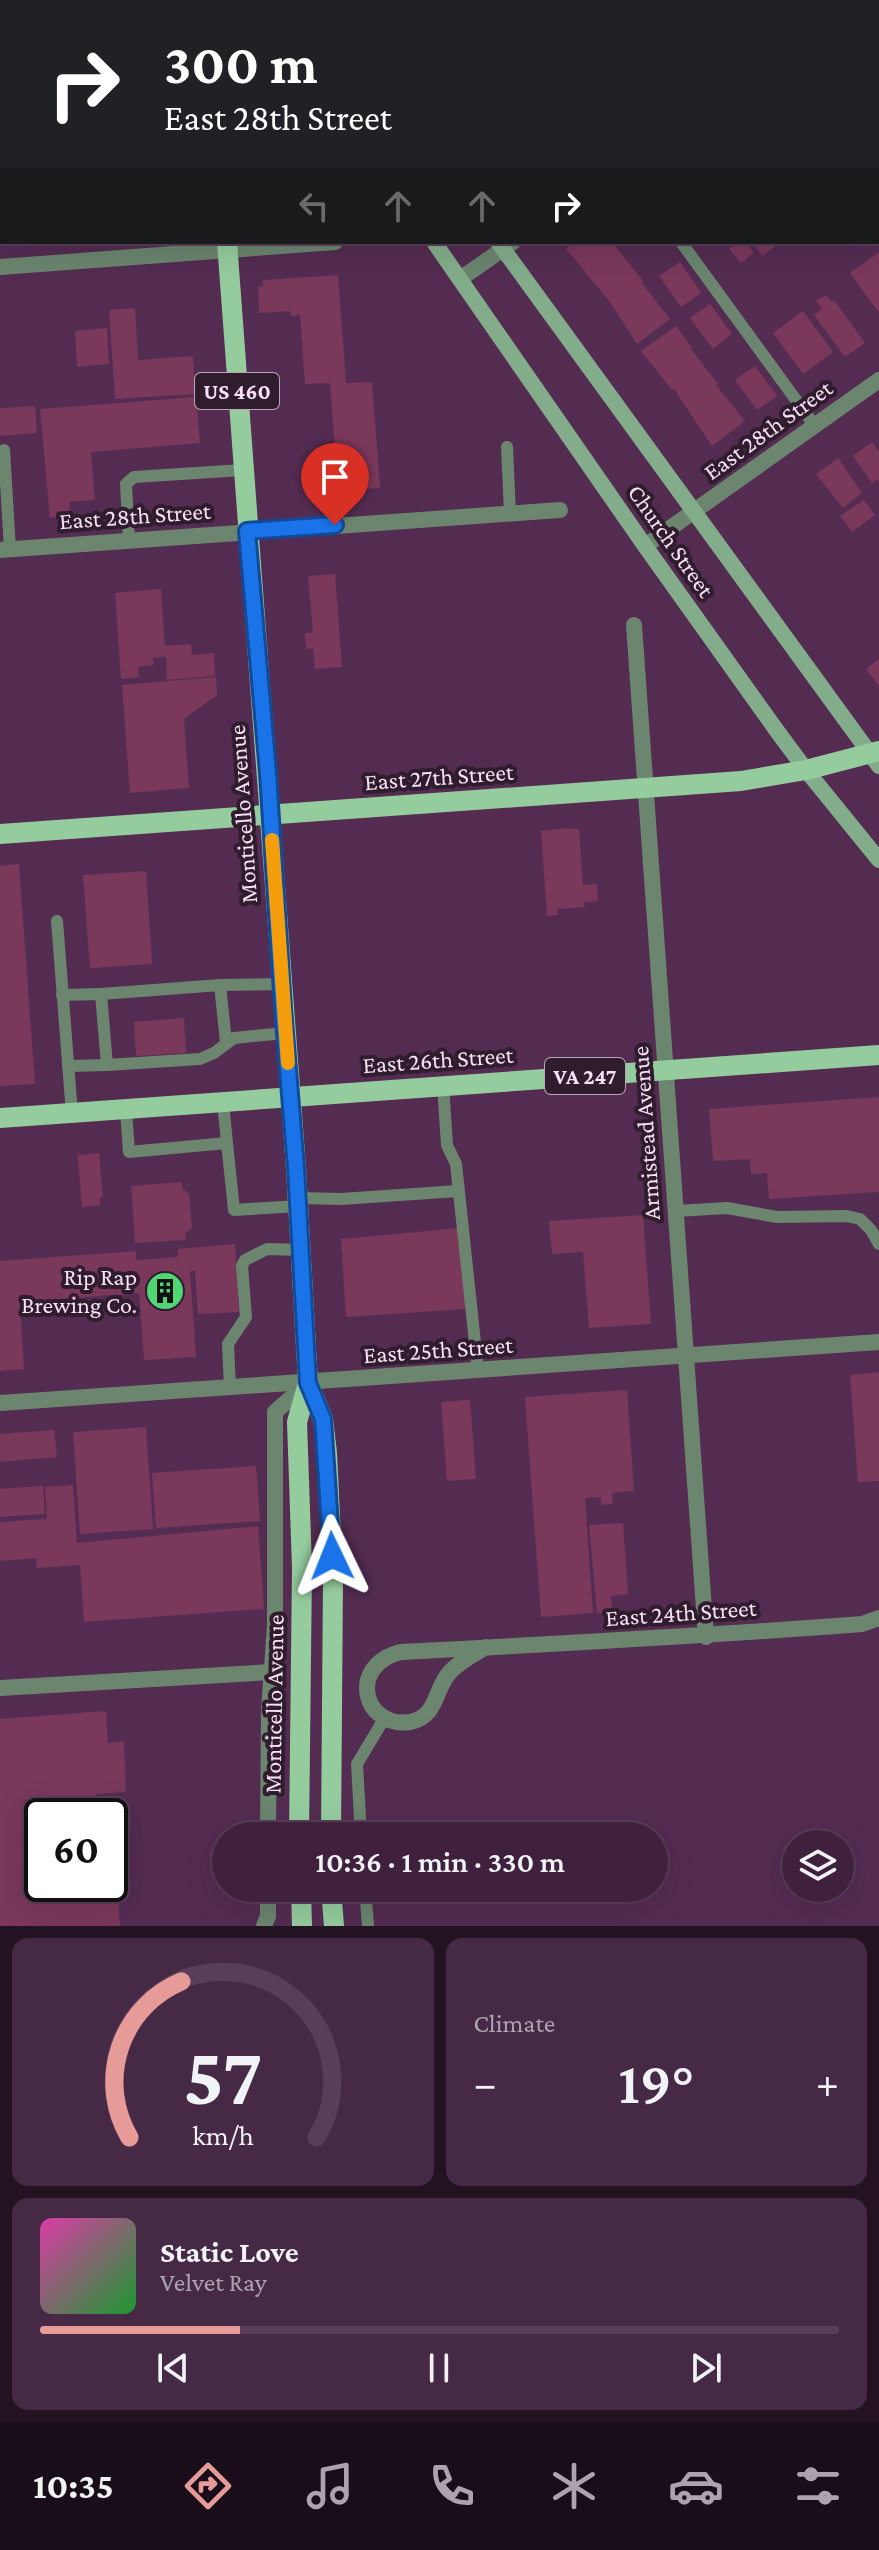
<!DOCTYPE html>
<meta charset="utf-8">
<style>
:root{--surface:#3f213e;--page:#462945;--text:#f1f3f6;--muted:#ada3b0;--line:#583e58;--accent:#e69b98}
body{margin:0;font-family:"Crimson Pro",serif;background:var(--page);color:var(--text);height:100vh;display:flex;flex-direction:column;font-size:30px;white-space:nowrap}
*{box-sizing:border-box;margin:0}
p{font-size:26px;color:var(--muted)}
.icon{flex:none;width:44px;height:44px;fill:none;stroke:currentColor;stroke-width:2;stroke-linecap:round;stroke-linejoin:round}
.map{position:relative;height:1926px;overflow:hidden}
.sheet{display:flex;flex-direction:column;gap:12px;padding:12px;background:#231222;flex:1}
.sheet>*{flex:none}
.top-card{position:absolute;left:0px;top:0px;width:880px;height:244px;box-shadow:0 8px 32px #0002,0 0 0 2px var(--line);background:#202124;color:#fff;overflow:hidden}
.controls{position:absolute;left:782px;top:1830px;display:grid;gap:16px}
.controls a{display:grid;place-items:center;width:72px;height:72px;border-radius:50%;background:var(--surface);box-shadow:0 8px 32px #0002,0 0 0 2px var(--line);font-size:40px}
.speed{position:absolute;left:24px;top:1798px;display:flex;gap:16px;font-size:40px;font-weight:700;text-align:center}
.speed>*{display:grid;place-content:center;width:104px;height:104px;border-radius:50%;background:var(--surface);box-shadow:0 8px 32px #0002,0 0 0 2px var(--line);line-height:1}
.speed .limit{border:4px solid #111;border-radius:12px;background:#fff;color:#111}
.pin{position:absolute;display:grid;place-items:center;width:68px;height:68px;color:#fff;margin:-82px -34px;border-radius:50% 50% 50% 0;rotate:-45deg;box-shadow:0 0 8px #0007}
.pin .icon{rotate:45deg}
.me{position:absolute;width:88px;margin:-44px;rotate:358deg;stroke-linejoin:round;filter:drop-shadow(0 0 6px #0008)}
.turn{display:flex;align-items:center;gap:28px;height:168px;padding:0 32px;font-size:36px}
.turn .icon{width:104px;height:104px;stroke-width:2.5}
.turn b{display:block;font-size:56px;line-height:68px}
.lanes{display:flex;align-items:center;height:76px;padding:0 32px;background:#0003;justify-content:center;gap:40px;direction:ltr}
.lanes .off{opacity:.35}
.big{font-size:60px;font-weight:600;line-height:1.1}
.sheet .tile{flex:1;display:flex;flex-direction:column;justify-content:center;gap:12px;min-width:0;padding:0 28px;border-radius:16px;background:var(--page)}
.sheet .dial{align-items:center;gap:0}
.dial svg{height:208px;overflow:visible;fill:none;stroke:var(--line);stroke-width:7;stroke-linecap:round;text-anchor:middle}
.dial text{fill:var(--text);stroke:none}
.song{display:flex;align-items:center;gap:24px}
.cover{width:96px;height:96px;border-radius:12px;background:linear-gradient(135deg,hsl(320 70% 55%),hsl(130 70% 35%))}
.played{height:8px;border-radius:4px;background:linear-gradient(90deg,var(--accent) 25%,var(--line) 25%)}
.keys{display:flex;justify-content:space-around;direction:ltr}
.heat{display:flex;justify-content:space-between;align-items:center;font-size:44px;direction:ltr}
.sheet .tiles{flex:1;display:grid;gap:12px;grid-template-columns:1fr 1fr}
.tile:last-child{grid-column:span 2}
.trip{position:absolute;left:212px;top:1822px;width:456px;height:80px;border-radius:40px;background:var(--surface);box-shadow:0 8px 32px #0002,0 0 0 2px var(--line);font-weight:600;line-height:80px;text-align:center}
.tabs{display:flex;height:128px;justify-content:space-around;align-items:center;background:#190d19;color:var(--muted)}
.tabs .icon{width:56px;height:56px}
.tabs .current{color:var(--accent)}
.tabs b{font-size:36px;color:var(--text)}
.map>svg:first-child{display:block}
.building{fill:#7a385b}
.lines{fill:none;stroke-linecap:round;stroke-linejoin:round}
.service{stroke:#6b856f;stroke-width:12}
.minor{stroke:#6b856f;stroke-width:16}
.secondary{stroke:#83ad8a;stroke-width:16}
.primary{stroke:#95cc9e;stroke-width:20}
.route-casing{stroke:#114b97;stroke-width:20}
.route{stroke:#1a73e8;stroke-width:14}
.slow{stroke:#f59e0b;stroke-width:14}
.labels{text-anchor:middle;stroke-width:8;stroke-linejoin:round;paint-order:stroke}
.shield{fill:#2f1d2e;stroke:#bca6ba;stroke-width:2}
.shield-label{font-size:22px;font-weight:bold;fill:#f9e0f6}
.street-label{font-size:24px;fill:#f9e0f6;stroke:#2f1d2e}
.poi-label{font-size:24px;fill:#f9e0f6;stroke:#2f1d2e;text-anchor:end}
</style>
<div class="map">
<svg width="879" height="1926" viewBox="0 0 879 1926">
<rect width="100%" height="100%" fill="#542c52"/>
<g class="building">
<path d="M 576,242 L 615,242 L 617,246 L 616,247 L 643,281 L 641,282 L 670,319 L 637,344 L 610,302 L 566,249 Z"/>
<path d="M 738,242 L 746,242 L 754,253 L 741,263 L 729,249 Z"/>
<path d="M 752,242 L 781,242 L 762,256 Z"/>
<path d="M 879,252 L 879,313 L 850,273 Z"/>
<path d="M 680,262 L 701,293 L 681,307 L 659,276 Z"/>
<path d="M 338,275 L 346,383 L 372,382 L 380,488 L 338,491 L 330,383 L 305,384 L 300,315 L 291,316 L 290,311 L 259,313 L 258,287 L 263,286 L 263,280 Z"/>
<path d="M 826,295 L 832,302 L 834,300 L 865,343 L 845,357 L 814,315 L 822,309 L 816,301 Z"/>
<path d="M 710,304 L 732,334 L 713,349 L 690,318 Z"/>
<path d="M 135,308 L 138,360 L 193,356 L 195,394 L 115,399 L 109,310 Z"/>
<path d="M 803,311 L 833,352 L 803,374 L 773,333 Z"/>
<path d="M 676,326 L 692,348 L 691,349 L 718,384 L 716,385 L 745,421 L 712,446 L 674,389 L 672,390 L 641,351 Z"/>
<path d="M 107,328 L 109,364 L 77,367 L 75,331 Z"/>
<path d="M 755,366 L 777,396 L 757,410 L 735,380 Z"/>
<path d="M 196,397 L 200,443 L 91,452 L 95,500 L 69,502 L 71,515 L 50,518 L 40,409 Z"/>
<path d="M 35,406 L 37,433 L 0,436 L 0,408 Z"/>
<path d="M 872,442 L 879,452 L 879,482 L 877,479 L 872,483 L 853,456 Z"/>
<path d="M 838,458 L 862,493 L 843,508 L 816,474 Z"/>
<path d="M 864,500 L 875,515 L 852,532 L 840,516 Z"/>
<path d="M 335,574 L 342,667 L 315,669 L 313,648 L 306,649 L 305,633 L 313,633 L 308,576 Z"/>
<path d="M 161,589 L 165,646 L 191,644 L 192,655 L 214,653 L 215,676 L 167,680 L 166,657 L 153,658 L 154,665 L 138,667 L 139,677 L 121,679 L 115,593 Z"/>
<path d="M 879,659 L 879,686 L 866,669 Z"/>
<path d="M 216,677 L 217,695 L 184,719 L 189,788 L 130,793 L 122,685 Z"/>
<path d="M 566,828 L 579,829 L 583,885 L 597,884 L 598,901 L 584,902 L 585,907 L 557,909 L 558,915 L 547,916 L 541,831 Z"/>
<path d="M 19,864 L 35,1084 L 0,1086 L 0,866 Z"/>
<path d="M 146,871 L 152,964 L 90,968 L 83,875 Z"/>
<path d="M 184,1018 L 186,1053 L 136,1056 L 134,1022 Z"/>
<path d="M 879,1097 L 879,1192 L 769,1199 L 767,1173 L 751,1174 L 750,1159 L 713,1161 L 709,1109 Z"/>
<path d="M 99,1153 L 103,1197 L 100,1197 L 100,1205 L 82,1207 L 78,1155 Z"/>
<path d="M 182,1182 L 182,1188 L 189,1194 L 192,1227 L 185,1234 L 186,1240 L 135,1243 L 131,1186 Z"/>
<path d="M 643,1215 L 651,1324 L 589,1328 L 583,1252 L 552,1254 L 549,1221 Z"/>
<path d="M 460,1228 L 466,1309 L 346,1317 L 341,1239 Z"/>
<path d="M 235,1244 L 239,1312 L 198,1314 L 195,1271 L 190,1271 L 196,1357 L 144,1360 L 139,1293 L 20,1302 L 24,1369 L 0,1371 L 0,1261 L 136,1251 L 136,1260 L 178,1257 L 178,1249 Z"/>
<path d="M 879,1372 L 879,1481 L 858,1482 L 850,1375 Z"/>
<path d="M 627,1390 L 634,1491 L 612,1493 L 613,1504 L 601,1505 L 601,1497 L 585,1498 L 593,1613 L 541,1617 L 525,1397 Z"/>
<path d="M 470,1400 L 476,1479 L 447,1481 L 441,1402 Z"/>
<path d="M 146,1427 L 153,1529 L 80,1534 L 73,1432 Z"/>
<path d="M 54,1430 L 57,1457 L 0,1462 L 0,1434 Z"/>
<path d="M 256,1466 L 260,1521 L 156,1528 L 152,1473 Z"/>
<path d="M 73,1485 L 77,1543 L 258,1526 L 264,1609 L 84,1622 L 80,1565 L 37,1568 L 36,1558 L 0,1561 L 0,1522 L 47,1519 L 45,1487 Z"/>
<path d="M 43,1486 L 45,1514 L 0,1517 L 0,1489 Z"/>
<path d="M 623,1523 L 628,1594 L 611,1596 L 612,1612 L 597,1613 L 589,1525 Z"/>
<path d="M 106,1711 L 108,1743 L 124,1741 L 126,1792 L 96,1794 L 97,1816 L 42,1816 L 42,1884 L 110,1884 L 110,1870 L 116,1870 L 120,1926 L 0,1926 L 0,1719 Z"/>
</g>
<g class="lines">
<g class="service">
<path d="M 634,0 L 635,2"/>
<path d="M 681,242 L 815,426"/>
<path d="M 507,447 L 510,513"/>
<path d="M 4,450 L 10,549"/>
<path d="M 129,541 L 126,484 L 134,477 L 243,470"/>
<path d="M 57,921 L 72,1114"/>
<path d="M 281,984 L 220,985 L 101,994 L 107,1065 L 200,1059 L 214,1053 L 234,1038 L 285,1033"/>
<path d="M 220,985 L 226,1042"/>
<path d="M 62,995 L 101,994"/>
<path d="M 68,1066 L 107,1065"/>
<path d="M 443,1085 L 447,1145 L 456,1164 L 478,1371"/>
<path d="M 223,1102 L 227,1143"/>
<path d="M 126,1110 L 129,1152 L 227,1143 L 234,1210 L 298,1206"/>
<path d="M 298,1198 L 341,1199 L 458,1191"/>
<path d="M 676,1211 L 727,1208 L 777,1217 L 847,1216 L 860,1219 L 871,1230 L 879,1244"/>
<path d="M 230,1388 L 228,1344 L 246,1317 L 242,1266 L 245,1260 L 267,1249 L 301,1250"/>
<path d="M 361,1836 L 357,1764 L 384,1719"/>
<path d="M 365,1888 L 368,1926"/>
</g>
<g class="minor">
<path d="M 845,2 L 848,0"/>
<path d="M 878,129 L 879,130"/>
<path d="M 0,267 L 335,242"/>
<path d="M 460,279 L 513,242"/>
<path d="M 645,546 L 879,380"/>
<path d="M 0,550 L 560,510"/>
<path d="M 634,625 L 706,1637"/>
<path d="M 0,1403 L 879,1342"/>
<path d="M 486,1647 C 473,1655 460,1661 450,1672 C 434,1689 438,1717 410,1722 C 363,1729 347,1665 401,1652 C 555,1644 709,1636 862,1624 L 879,1618"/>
<path d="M 0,1688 L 272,1672"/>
<path d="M 268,1836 L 269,1710 L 275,1625 L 275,1412 L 308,1383"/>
<path d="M 264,1926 L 268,1916 L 268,1888"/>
</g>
<g class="secondary">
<path d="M 261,0 L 262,2"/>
<path d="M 323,0 L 324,2"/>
<path d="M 434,242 L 645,546 L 777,731 L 806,770 L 879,860"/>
<path d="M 498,242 L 879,766"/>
</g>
<g class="primary">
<path d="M 208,0 L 209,2"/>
<path d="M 227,242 L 296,1168 L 308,1383 L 323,1419 L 327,1453 L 333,1579 L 331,1836"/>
<path d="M 0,834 L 741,781 L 806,770 L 879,751"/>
<path d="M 0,1118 L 879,1055"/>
<path d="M 299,1836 L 302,1568 L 297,1422 L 308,1383"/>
<path d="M 301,1888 L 302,1926"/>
<path d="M 331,1888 L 334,1926"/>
</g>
</g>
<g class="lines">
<defs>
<path id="route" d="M 332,1556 L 323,1419 L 308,1383 L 296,1168 L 283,1008 L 268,773 L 247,531 L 335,525"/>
</defs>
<use href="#route" class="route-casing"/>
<use href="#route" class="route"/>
<path class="slow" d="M 272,840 L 288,1063"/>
</g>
<defs>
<symbol id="building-disc" viewBox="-11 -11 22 22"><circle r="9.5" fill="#50d675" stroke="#2f1d2e"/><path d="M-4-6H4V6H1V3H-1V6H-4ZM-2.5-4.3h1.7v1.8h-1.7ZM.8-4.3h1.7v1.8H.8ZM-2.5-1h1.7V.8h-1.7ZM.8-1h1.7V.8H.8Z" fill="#111"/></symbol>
</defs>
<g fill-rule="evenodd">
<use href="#building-disc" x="143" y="1269" width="44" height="44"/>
</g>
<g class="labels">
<g class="shield">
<rect x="195" y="373" width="84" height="36" rx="6"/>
<rect x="545" y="1058" width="80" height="36" rx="6"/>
</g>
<g class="shield-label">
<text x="237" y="399">US 460</text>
<text x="585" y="1084">VA 247</text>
</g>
<g class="street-label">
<text transform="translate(768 430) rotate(-36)" y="8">East 28th Street</text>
<text transform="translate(135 516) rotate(-4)" y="8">East 28th Street</text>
<text transform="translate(671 541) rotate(55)" y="8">Church Street</text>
<text transform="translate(439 777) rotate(-4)" y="8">East 27th Street</text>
<text transform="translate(243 814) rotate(-94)" y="8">Monticello Avenue</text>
<text transform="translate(438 1060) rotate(-4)" y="8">East 26th Street</text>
<text transform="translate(646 1133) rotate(-94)" y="8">Armistead Avenue</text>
<text transform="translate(438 1350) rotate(-4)" y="8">East 25th Street</text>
<text transform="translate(681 1613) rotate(-4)" y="8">East 24th Street</text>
<text transform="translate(274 1704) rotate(-89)" y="8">Monticello Avenue</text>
</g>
<g class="poi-label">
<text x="137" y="1285">Rip Rap<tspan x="137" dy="28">Brewing Co.</tspan></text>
</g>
</g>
</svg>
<div class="controls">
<a><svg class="icon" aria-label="layers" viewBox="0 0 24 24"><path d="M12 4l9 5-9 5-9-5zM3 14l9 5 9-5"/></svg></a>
</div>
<div class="speed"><div class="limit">60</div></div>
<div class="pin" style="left:335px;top:525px;background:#d93025"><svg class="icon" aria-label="arrive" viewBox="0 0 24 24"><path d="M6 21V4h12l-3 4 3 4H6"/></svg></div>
<svg class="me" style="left:332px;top:1556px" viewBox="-20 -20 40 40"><path d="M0-17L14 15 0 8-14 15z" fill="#1a73e8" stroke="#fff" stroke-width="4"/></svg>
<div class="trip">10:36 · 1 min · 330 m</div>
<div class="top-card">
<div class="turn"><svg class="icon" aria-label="right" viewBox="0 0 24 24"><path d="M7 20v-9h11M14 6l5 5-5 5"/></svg><div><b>300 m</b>East 28th Street</div></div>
<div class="lanes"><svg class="icon off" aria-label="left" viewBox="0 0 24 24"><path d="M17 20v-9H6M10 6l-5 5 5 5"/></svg><svg class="icon off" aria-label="ahead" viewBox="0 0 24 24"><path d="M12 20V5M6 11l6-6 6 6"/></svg><svg class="icon off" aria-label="ahead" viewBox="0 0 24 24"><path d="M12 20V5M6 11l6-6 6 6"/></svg><svg class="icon" aria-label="right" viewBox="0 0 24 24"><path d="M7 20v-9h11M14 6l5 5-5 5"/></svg></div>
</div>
</div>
<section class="sheet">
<div class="tiles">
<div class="tile dial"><svg viewBox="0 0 100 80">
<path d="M14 69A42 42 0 1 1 86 69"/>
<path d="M14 69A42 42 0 0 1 34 9" stroke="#e69b98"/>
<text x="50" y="56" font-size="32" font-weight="700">57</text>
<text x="50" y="72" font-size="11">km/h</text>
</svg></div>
<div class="tile"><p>Climate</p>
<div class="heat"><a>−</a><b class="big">19°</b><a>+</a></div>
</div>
<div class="tile">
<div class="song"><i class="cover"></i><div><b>Static Love</b><p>Velvet Ray</p></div></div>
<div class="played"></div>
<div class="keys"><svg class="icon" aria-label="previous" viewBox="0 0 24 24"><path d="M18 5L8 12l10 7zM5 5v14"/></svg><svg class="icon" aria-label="pause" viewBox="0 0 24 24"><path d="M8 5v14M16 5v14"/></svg><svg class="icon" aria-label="next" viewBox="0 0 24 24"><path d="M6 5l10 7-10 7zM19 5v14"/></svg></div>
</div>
</div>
</section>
<nav class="tabs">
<b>10:35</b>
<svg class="icon current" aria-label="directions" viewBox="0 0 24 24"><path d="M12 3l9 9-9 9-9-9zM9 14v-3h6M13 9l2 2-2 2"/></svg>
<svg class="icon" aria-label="music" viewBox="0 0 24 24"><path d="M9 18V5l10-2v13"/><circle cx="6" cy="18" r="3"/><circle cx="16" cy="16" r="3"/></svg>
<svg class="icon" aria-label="phone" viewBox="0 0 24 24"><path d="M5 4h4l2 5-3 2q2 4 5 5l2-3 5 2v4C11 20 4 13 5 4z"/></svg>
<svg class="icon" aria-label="climate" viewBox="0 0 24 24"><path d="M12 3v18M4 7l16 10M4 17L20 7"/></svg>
<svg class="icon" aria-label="car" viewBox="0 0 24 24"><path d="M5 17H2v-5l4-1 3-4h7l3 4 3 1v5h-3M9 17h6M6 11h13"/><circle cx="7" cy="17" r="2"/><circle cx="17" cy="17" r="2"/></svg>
<svg class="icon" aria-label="filters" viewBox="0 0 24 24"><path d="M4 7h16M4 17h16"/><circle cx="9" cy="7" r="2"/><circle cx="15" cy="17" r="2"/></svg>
</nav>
